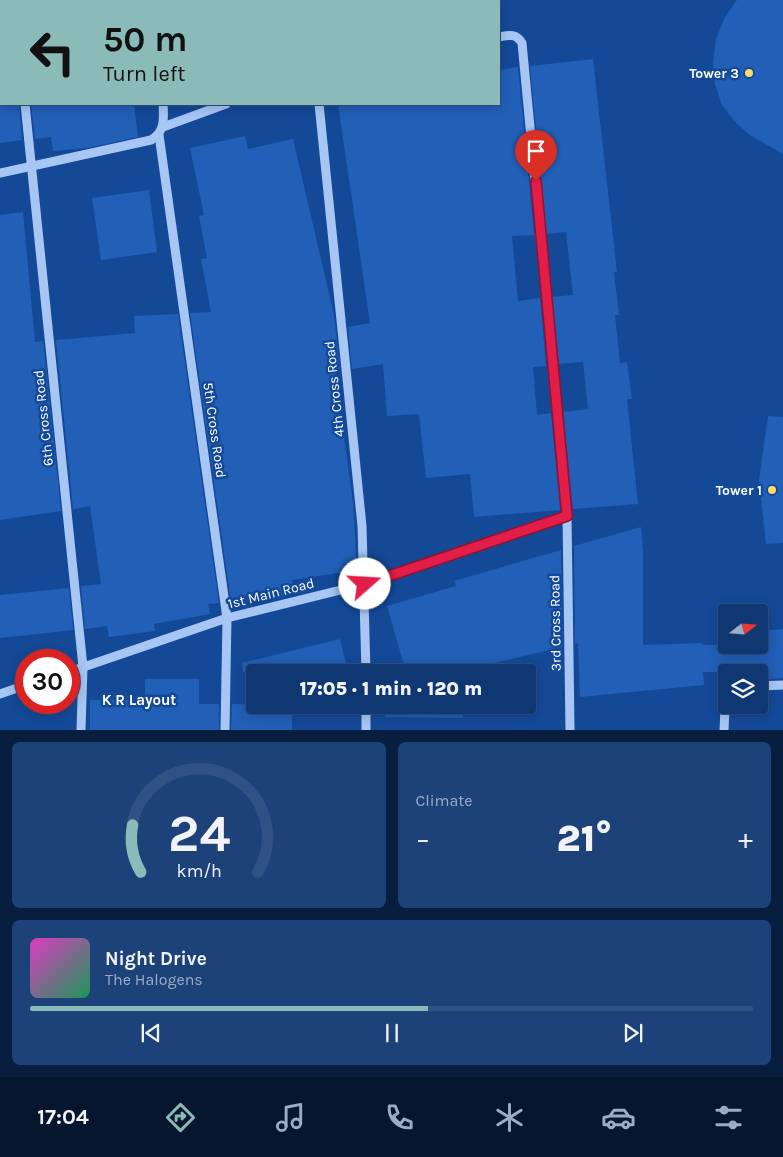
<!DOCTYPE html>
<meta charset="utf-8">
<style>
:root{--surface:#0f3772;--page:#1d427a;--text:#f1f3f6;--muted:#9bacc4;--line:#2f5184;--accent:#8bbbb9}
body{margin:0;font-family:Karla,sans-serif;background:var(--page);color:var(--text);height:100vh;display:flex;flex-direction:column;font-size:19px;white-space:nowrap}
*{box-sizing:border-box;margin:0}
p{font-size:16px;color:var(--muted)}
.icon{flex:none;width:28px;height:28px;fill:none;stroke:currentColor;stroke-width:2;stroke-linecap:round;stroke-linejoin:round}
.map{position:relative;height:730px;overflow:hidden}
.details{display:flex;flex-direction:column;gap:12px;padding:12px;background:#081e3f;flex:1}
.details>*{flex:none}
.hud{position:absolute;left:0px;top:0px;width:500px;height:105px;box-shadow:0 2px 12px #0003,0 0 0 1px var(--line);background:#8bbbb9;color:#111;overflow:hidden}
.needle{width:32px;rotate:73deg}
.controls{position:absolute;left:718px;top:604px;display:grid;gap:10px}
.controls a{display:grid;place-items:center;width:50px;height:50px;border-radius:5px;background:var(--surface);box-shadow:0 2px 12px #0003,0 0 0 1px var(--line);font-size:25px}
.speed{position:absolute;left:15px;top:649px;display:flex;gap:10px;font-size:25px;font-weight:700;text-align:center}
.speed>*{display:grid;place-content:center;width:65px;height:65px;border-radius:50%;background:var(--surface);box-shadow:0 2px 12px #0003,0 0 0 1px var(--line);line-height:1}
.speed .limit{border:8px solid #d22;background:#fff;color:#111}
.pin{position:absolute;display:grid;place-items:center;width:42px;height:42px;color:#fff;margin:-51px -21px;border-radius:50% 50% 50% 0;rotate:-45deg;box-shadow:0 0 5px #0007}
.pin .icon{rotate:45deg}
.me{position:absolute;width:55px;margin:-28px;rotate:71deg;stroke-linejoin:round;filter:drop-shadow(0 0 4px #0008)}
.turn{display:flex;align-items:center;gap:18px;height:105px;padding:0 20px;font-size:22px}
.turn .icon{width:65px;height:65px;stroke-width:2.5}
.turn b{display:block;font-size:35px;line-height:42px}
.big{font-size:38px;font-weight:800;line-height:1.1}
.details .widget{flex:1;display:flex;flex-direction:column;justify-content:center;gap:8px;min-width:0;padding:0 18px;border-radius:8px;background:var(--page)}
.details .dial{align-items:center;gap:0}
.dial svg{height:130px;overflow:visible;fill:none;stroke:var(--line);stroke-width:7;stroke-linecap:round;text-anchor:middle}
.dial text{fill:var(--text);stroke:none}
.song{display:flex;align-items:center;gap:15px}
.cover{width:60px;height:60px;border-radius:8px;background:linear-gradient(135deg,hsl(310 70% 55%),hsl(150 70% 35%))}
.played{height:5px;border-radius:2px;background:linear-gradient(90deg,var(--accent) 55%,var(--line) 55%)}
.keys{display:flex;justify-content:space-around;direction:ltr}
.heat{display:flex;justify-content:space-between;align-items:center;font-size:28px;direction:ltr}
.details .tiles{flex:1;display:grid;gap:12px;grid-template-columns:1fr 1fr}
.widget:last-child{grid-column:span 2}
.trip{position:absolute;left:246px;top:664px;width:290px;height:50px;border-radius:5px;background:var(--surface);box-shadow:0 2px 12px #0003,0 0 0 1px var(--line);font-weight:800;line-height:50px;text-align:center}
.menu{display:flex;height:80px;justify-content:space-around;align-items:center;background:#06162e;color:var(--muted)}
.menu .icon{width:35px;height:35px}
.menu .selected{color:var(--accent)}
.menu b{font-size:22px;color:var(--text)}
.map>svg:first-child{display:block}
.building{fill:#225fb7}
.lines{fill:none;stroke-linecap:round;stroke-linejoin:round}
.minor{stroke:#a7c6f3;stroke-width:9}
.route-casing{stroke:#92132f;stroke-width:12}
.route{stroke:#e11d48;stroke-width:9}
.poi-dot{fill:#ffda69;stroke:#144998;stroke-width:2}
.labels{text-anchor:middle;stroke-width:5;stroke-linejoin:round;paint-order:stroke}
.poi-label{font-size:14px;font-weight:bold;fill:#fff;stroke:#144998;text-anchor:end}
.street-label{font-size:14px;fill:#fff;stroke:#144998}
.neighbourhood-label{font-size:15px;font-weight:bold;fill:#fff;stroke:#144998}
</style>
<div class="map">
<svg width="783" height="730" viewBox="0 0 783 730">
<rect width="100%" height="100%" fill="#144998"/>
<g class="building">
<path d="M 737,0 L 783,0 L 783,154 L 750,135 L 734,121 L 722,105 L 715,84 L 713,62 L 716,39 L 725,17 Z"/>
<path d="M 593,59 L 617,272 L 614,272 L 619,315 L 615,315 L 620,363 L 627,362 L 632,399 L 627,399 L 638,504 L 573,509 L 563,412 L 588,409 L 583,362 L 559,364 L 552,297 L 573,295 L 566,232 L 546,234 L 530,66 Z"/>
<path d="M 518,67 L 534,235 L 512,236 L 518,301 L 540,298 L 546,366 L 533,367 L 537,415 L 551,413 L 560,510 L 474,517 L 470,474 L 426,478 L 419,414 L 387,416 L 383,364 L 352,369 L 348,327 L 370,323 L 338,104 L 499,104 L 499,70 Z"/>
<path d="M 0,104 L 19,104 L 22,140 L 0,143 Z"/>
<path d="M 31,104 L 134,104 L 138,137 L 87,148 L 53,151 L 51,137 L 35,139 Z"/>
<path d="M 245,136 L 248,149 L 293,139 L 334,315 L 340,370 L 335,371 L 353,503 L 357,570 L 292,580 L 293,595 L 231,602 L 190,313 L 211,312 L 201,259 L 207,258 L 199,216 L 204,215 L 190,148 Z"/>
<path d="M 149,190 L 157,252 L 101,260 L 92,198 Z"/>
<path d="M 23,212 L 35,342 L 43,341 L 61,511 L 0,520 L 0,215 Z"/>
<path d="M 178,314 L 219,603 L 208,604 L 210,614 L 154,624 L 155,631 L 109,637 L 107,626 L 85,629 L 81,586 L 101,584 L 90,506 L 73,509 L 56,340 L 135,333 L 134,316 Z"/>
<path d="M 768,416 L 783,417 L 783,543 L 766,544 L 759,479 Z"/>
<path d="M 641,527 L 643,550 L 643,645 L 702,643 L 702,645 L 759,645 L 759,631 L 783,629 L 783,678 L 759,680 L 759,672 L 703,672 L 704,685 L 580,697 L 578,643 L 575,644 L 574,546 Z"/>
<path d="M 561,550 L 563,647 L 463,670 L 463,672 L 385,672 L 406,672 L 387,606 L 456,586 L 454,581 Z"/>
<path d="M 69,588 L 73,630 L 0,638 L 0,595 Z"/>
<path d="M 340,639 L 348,672 L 243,672 L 242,663 Z"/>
<path d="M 145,679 L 199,679 L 199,704 L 219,704 L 219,730 L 90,730 L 90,700 L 145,700 Z"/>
<path d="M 232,704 L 292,705 L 292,730 L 231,730 Z"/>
<path d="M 385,705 L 463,705 L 463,718 L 385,717 Z"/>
</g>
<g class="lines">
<g class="minor">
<path d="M 17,0 L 17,1"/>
<path d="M 158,0 L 158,1"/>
<path d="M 499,37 C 509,35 516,33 522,43 L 567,516 L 570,730"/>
<path d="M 25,104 L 83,667 L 81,730"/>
<path d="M 319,104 L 362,526 L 366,672"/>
<path d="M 163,127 L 226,104"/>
<path d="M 159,135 L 227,618 L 225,730"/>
<path d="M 0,173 L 151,140 C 165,132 164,119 163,104"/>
<path d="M 69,672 L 227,618 L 365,584 L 567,516"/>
<path d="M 759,686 L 783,685"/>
<path d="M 0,694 L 26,685"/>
<path d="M 366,705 L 366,730"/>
<path d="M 724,730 L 726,689"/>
</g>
</g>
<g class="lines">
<defs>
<path id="route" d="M 365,584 L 567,516 L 536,181"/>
</defs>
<use href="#route" class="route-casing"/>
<use href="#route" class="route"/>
</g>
<g class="poi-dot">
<circle cx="749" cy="73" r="5"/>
<circle cx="772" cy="490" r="5"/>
</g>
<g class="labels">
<g class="poi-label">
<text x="739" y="78">Tower 3</text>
<text x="762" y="495">Tower 1</text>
</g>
<g class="street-label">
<text transform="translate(334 389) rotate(-96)" y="5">4th Cross Road</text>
<text transform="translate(43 418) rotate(-96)" y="5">6th Cross Road</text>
<text transform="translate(215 430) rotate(82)" y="5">5th Cross Road</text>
<text transform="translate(271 593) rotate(-14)" y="5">1st Main Road</text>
<text transform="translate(555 623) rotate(-91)" y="5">3rd Cross Road</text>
</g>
<g class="neighbourhood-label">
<text x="139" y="705">K R Layout</text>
</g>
</g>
</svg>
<div class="controls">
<a><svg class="needle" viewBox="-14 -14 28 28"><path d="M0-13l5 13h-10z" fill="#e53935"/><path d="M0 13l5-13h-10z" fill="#9bacc4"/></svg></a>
<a><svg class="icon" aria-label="layers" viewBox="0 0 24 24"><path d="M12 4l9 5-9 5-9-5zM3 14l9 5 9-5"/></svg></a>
</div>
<div class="speed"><div class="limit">30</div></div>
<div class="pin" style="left:536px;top:181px;background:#d93025"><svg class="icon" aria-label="arrive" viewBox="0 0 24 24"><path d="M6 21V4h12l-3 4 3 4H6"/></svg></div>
<svg class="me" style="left:365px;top:584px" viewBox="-20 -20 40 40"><circle r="19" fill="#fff"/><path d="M0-13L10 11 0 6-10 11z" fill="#e11d48"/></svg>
<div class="trip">17:05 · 1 min · 120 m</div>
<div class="hud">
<div class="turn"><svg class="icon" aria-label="left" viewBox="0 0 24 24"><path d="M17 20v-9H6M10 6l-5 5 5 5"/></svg><div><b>50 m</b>Turn left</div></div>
</div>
</div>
<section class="details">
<div class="tiles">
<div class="widget dial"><svg viewBox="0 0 100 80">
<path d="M14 69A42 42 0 1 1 86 69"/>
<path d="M14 69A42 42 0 0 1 9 40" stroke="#8bbbb9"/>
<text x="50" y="56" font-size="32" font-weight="700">24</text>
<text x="50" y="72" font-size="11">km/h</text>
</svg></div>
<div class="widget"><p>Climate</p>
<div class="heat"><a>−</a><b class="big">21°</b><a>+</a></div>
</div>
<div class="widget">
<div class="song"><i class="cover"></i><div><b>Night Drive</b><p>The Halogens</p></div></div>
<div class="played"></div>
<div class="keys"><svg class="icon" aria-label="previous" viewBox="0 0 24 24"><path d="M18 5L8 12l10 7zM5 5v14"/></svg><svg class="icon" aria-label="pause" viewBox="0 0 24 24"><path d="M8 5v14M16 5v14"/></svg><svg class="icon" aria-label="next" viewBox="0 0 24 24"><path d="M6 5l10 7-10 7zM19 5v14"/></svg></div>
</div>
</div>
</section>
<nav class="menu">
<b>17:04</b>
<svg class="icon selected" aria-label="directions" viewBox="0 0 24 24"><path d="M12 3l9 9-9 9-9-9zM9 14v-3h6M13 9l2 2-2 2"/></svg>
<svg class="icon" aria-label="music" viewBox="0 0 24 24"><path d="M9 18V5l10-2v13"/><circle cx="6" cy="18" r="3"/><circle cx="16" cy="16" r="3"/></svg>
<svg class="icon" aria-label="phone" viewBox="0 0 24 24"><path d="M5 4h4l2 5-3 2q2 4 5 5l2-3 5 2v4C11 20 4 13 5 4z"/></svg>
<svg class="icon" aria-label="climate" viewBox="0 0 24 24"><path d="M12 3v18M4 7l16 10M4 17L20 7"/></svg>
<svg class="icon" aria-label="car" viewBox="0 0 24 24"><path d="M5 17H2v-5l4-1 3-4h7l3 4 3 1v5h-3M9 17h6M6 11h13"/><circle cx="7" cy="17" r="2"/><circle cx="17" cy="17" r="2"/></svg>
<svg class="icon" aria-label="filters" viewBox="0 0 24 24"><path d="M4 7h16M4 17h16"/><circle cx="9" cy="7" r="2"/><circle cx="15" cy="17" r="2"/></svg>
</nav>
